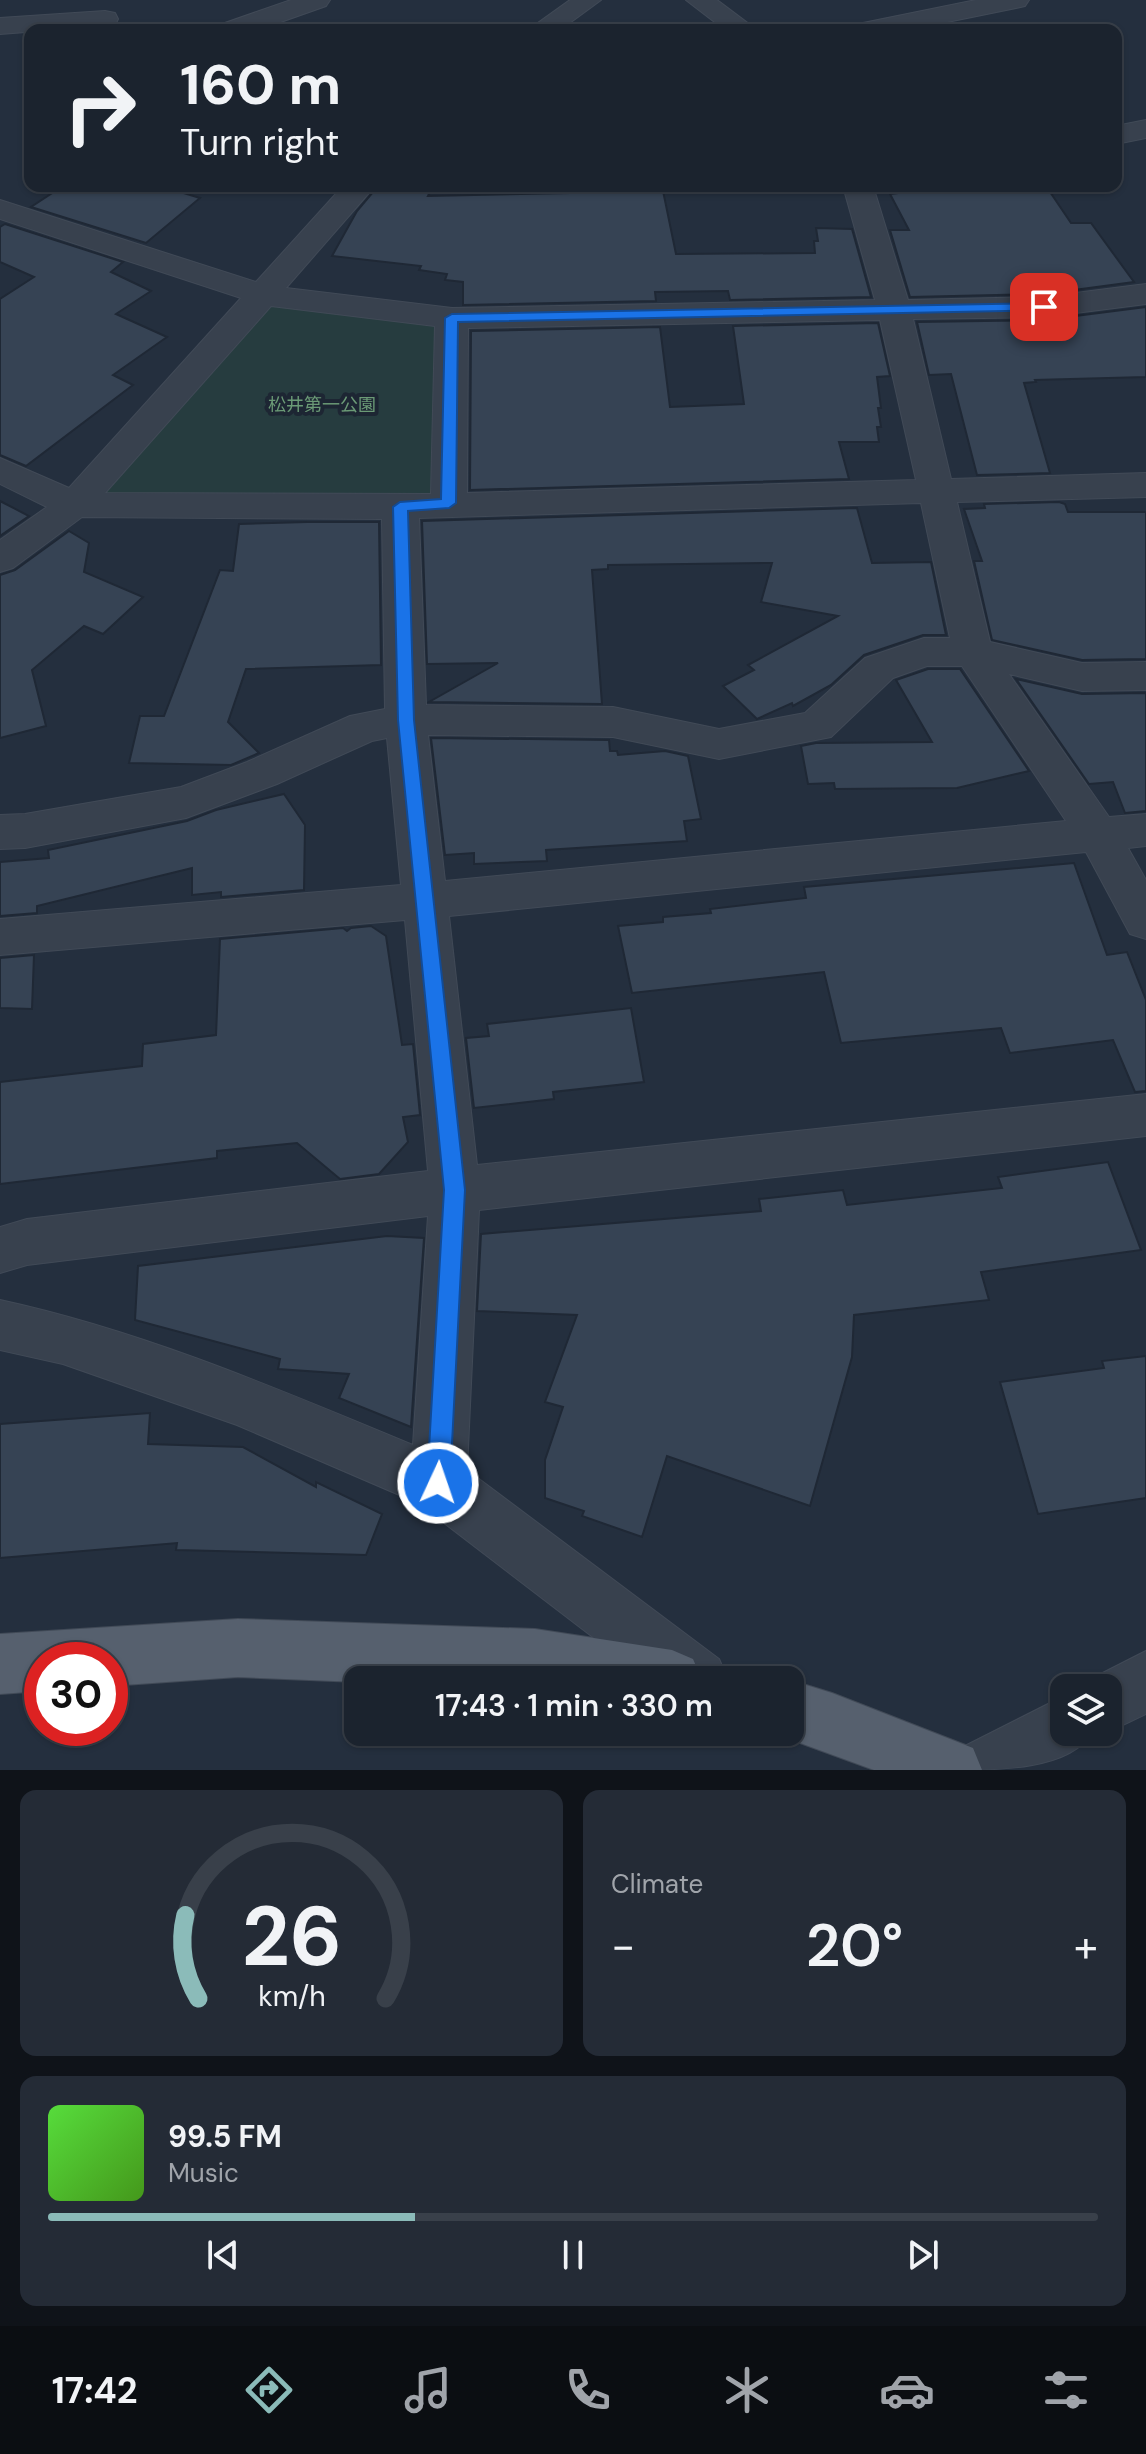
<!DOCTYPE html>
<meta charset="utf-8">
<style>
:root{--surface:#1b232e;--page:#242b36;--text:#f1f3f6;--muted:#a0a4aa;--line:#39404a;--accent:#8bbbb9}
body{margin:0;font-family:"DM Sans","Noto Sans JP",sans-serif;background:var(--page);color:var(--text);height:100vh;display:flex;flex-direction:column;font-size:30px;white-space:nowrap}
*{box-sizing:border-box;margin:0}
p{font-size:26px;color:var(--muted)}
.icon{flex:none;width:44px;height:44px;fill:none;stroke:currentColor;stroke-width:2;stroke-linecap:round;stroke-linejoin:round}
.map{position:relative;height:1770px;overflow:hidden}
.sheet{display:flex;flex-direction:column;gap:20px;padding:20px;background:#0f1319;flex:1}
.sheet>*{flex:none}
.banner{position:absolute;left:24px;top:24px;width:1098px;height:168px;border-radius:16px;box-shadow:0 2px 6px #0004,0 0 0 2px var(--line);background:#1b232e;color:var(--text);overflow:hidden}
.buttons{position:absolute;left:1050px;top:1674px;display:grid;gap:16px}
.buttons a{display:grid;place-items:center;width:72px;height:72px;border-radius:16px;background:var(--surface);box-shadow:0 2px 6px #0004,0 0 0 2px var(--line);font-size:40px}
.speed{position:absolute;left:24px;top:1642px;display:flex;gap:16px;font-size:40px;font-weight:700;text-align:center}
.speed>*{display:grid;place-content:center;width:104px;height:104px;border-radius:50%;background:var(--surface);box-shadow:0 2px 6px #0004,0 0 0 2px var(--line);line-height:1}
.speed .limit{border:12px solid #d22;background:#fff;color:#111}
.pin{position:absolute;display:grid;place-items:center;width:68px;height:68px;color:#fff;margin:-34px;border-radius:16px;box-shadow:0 4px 12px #0006}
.me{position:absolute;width:88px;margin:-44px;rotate:3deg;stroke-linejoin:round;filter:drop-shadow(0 0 6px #0008)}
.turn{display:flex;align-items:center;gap:28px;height:168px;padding:0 24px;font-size:36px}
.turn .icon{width:104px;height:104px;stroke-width:2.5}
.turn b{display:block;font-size:56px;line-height:68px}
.big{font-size:60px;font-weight:600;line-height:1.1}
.sheet .card{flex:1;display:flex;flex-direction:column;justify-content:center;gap:12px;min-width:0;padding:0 28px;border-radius:16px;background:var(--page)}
.sheet .dial{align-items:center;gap:0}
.dial svg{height:208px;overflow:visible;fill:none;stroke:var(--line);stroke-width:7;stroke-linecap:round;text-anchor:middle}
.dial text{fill:var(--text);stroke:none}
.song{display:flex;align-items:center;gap:24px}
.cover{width:96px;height:96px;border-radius:12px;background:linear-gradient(135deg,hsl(110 70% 55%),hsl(100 70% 35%))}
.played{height:8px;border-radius:4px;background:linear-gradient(90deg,var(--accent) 35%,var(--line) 35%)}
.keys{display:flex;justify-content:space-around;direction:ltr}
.heat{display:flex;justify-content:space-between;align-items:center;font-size:44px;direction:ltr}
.sheet .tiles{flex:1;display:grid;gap:20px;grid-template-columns:1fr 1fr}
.card:last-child{grid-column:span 2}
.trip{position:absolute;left:344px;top:1666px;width:460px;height:80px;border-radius:16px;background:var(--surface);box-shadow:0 2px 6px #0004,0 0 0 2px var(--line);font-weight:600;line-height:80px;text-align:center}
.tab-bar{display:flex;height:128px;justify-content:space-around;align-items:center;background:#0b0e12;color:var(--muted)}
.tab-bar .icon{width:56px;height:56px}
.tab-bar .selected{color:var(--accent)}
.tab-bar b{font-size:36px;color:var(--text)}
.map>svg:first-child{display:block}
.green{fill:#263c3f}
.building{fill:#364354;stroke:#1f2835;stroke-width:2}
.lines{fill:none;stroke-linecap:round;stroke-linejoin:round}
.minor-casing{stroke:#414a57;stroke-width:2}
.major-casing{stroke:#414a57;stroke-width:2}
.minor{fill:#38414e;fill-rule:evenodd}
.major{fill:#56606e;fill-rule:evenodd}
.route{fill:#1a73e8;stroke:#114b97;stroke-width:2}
.labels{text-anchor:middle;stroke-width:8;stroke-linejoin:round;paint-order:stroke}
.far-park-label{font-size:18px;fill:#6b9a76;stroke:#1d2633}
</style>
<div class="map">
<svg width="1146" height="1770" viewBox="0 0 1146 1770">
<rect width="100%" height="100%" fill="#242f3e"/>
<path class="green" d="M 271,304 L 452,324 L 449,503 L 94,498 Z"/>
<g class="building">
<path d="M 63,186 L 161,186 L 200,198 L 146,243 L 31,207 Z"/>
<path d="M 378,186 L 433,186 L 428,196 L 569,193 L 569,186 L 662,186 L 676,254 L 815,253 L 814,241 L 818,241 L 816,228 L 852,229 L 871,297 L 730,300 L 728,291 L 655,292 L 656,301 L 463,305 L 463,282 L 445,280 L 447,274 L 419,270 L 421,266 L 332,256 L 357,211 Z"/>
<path d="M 913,186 L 1046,186 L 1071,223 L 1091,223 L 1134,282 L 1044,294 L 910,297 L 890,230 L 909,230 L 890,194 L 916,191 Z"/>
<path d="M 5,224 L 123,262 L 111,272 L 151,291 L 116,314 L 167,337 L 113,375 L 133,385 L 26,466 L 0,455 L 0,299 L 34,277 L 0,262 L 0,227 Z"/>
<path d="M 1146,307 L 1146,377 L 1035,380 L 1036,382 L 1024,383 L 1050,473 L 977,475 L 951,374 L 929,375 L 917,322 L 1044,320 Z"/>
<path d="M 878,323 L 890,376 L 877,377 L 881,408 L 878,408 L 881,427 L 877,427 L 879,442 L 839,442 L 849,479 L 470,490 L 471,331 L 660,327 L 670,407 L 744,404 L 733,326 Z"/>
<path d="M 0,501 L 29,516 L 0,536 Z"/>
<path d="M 1059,502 L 1065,504 L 1068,512 L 1146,512 L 1146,659 L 1082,660 L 992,640 L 974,561 L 982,561 L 964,509 L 985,508 L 984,504 Z"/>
<path d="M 857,508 L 872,563 L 931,562 L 946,635 L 923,635 L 864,655 L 831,685 L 793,706 L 792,703 L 757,719 L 723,686 L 754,670 L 748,665 L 838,616 L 761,602 L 772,563 L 608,565 L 608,569 L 592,570 L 602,704 L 429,702 L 498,663 L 427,664 L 422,521 Z"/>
<path d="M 307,522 L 379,522 L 381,665 L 246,669 L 228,722 L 259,753 L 231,765 L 129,763 L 140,716 L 164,716 L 220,570 L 233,571 L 239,524 Z"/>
<path d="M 69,531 L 89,543 L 84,572 L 143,597 L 103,634 L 84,626 L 32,670 L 46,726 L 0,738 L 0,575 L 15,570 Z"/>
<path d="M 928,669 L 960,669 L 1029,771 L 957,788 L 835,789 L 834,783 L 808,784 L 801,746 L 816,743 L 932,742 L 896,680 Z"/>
<path d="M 1016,679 L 1082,694 L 1146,693 L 1146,811 L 1125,813 L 1113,782 L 1089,784 Z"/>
<path d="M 431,738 L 609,740 L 610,751 L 617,751 L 618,755 L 665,751 L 688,756 L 701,819 L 684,821 L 687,841 L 546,850 L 547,861 L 474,864 L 474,853 L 445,855 Z"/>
<path d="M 284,794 L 305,825 L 304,890 L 221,897 L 221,892 L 192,895 L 192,868 L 37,906 L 37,913 L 0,916 L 0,862 L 49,858 L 48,850 L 187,821 L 216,810 Z"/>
<path d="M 1074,863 L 1107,955 L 1127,952 L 1146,1000 L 1146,1091 L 1135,1092 L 1113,1040 L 1010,1053 L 1001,1028 L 841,1043 L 824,972 L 632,993 L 618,926 L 663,922 L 663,917 L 711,913 L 710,909 L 806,898 L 804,887 Z"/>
<path d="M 371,926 L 386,936 L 402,1045 L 413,1044 L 420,1115 L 403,1117 L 408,1142 L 379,1174 L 340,1179 L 297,1143 L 217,1151 L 217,1158 L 0,1184 L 0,1082 L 142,1066 L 143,1044 L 216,1035 L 220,939 L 343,928 L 347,931 L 351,928 Z"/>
<path d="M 34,955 L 32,1009 L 0,1008 L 0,958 Z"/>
<path d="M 631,1008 L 644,1082 L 553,1092 L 554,1099 L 474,1108 L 466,1038 L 489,1036 L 487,1024 Z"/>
<path d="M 1108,1162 L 1141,1250 L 981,1272 L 989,1300 L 854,1315 L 852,1357 L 810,1506 L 667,1456 L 642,1537 L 582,1516 L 584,1511 L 545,1498 L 545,1460 L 563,1407 L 545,1402 L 577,1315 L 477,1311 L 481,1234 L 761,1211 L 759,1199 L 843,1190 L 847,1205 L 1002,1188 L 998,1177 Z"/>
<path d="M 387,1236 L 424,1238 L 411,1427 L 339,1398 L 349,1374 L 278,1369 L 280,1359 L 135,1320 L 138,1266 Z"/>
<path d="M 1146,1356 L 1146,1498 L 1038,1514 L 1000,1382 L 1104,1368 L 1102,1361 Z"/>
<path d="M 150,1413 L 148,1444 L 243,1447 L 316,1487 L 316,1482 L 382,1514 L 366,1555 L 176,1550 L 177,1543 L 0,1558 L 0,1424 Z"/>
</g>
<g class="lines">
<defs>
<g id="minor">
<path d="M 291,0 L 330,0 L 326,6 L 258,30 L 218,30 L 222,24 Z"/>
<path d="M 570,0 L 601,0 L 560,30 L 528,30 Z"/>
<path d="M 686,0 L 717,0 L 757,30 L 725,30 Z"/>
<path d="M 976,0 L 1029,0 L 1025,6 L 1016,8 L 908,30 L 854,30 L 858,24 L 868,22 Z"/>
<path d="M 105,11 L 115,13 L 118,19 L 115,25 L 0,34 L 0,18 Z"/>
<path d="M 1146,120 L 1146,138 L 1116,144 L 1116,126 Z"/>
<path d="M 343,186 L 375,186 L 286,288 L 452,308 L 875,300 L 843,186 L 873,186 L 908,300 L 1044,297 L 1146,284 L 1146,304 L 1044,317 L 913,319 L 951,479 L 1146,473 L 1146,497 L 957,502 L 990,642 L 1082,663 L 1146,662 L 1146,690 L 1082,691 L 1009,674 L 1109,817 L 1146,814 L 1146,846 L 1128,848 L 1146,880 L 1146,939 L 1130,934 L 1086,852 L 449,916 L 477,1165 L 1146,1094 L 1146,1136 L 479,1210 L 467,1470 L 719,1659 L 728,1680 L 649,1680 L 418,1503 L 237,1425 L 63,1364 L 0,1350 L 0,1300 C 143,1331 278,1389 413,1445 L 428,1216 L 27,1265 L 0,1273 L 0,1227 L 27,1219 L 428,1171 L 405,920 L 0,955 L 0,919 L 401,885 L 387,738 L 372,741 L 277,784 L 186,818 L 25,848 L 0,849 L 0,815 L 25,814 L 181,787 L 247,762 L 350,716 L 385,709 L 382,519 L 82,517 L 13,568 L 0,572 L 0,540 L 47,507 L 0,484 L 0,458 L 69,488 L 241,298 L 0,219 L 0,200 L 256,282 ZM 271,306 L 435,326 L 431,494 L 105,493 ZM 880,320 L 916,480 L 467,493 L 468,328 ZM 921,503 L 950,638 L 924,638 L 865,658 L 805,713 L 719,729 L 613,707 L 426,705 L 419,518 ZM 927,666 L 962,666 L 1066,821 L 445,881 L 428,735 L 613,737 L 719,759 L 831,737 L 893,678 Z"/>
<path d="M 1146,1651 L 1146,1714 L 1108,1732 L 1108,1688 L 1084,1688 L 1087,1681 Z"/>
<path d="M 1064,1696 L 1064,1732 L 1092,1732 C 1071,1770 997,1770 952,1770 L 961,1748 Z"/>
</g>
<g id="major">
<path d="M 238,1619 L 535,1629 L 672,1650 L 693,1659 L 702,1680 L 358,1682 L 238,1677 L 110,1686 L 110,1660 L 42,1660 L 42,1691 L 0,1694 L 0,1634 Z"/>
<path d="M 790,1680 L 832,1693 L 973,1748 L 982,1770 L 874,1770 L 770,1732 L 790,1732 Z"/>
</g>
</defs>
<use href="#minor" class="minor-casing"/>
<use href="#major" class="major-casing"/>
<use href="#minor" class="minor"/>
<use href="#major" class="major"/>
</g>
<path class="route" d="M 1044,303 L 1049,304 L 1049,310 L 458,322 L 456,503 L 449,508 L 408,511 L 414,720 L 465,1190 L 450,1483 L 447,1492 L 438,1495 L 430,1492 L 427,1483 L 444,1190 L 398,720 L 393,507 L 400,502 L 441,499 L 445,318 L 452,314 Z"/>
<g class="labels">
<g class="far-park-label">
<text x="322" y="411">松井第一公園</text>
</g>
</g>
</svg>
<div class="buttons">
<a><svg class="icon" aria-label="layers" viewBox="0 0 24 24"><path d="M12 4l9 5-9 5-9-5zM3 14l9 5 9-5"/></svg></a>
</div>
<div class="speed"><div class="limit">30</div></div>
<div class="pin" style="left:1044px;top:307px;background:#d93025"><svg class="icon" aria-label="arrive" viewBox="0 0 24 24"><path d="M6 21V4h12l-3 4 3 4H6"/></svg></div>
<svg class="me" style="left:438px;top:1483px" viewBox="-20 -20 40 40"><circle r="17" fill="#1a73e8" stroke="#fff" stroke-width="3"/><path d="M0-11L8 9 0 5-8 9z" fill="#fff"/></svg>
<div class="trip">17:43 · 1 min · 330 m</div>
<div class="banner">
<div class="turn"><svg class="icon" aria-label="right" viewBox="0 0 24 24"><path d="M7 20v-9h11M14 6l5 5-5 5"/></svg><div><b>160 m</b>Turn right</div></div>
</div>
</div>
<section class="sheet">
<div class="tiles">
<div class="card dial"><svg viewBox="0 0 100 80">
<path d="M14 69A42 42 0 1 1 86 69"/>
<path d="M14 69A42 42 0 0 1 9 37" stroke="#8bbbb9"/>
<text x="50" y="56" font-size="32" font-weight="700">26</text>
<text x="50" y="72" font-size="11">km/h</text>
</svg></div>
<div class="card"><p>Climate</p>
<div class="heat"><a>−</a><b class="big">20°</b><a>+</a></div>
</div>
<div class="card">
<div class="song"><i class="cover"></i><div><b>99.5 FM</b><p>Music</p></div></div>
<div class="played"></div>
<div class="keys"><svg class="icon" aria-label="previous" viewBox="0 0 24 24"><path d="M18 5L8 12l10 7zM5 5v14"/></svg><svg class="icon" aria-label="pause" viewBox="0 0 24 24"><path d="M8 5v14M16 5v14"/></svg><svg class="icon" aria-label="next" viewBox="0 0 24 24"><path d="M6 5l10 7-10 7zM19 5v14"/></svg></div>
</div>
</div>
</section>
<nav class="tab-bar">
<b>17:42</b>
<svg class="icon selected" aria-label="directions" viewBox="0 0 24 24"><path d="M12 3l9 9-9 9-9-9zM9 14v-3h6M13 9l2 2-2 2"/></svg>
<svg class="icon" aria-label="music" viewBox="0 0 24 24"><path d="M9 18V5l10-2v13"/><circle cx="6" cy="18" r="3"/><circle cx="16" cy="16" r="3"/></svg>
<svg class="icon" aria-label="phone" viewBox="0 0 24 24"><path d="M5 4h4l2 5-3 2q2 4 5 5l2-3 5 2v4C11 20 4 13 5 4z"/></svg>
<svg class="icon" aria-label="climate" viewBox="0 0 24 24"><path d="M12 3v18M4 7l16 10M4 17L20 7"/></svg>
<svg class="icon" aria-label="car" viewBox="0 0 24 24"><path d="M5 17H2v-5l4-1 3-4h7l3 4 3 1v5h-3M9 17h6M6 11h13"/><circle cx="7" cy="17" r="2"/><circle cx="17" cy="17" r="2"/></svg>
<svg class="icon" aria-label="filters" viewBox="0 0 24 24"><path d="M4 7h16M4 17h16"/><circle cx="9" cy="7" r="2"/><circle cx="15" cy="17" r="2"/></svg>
</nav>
